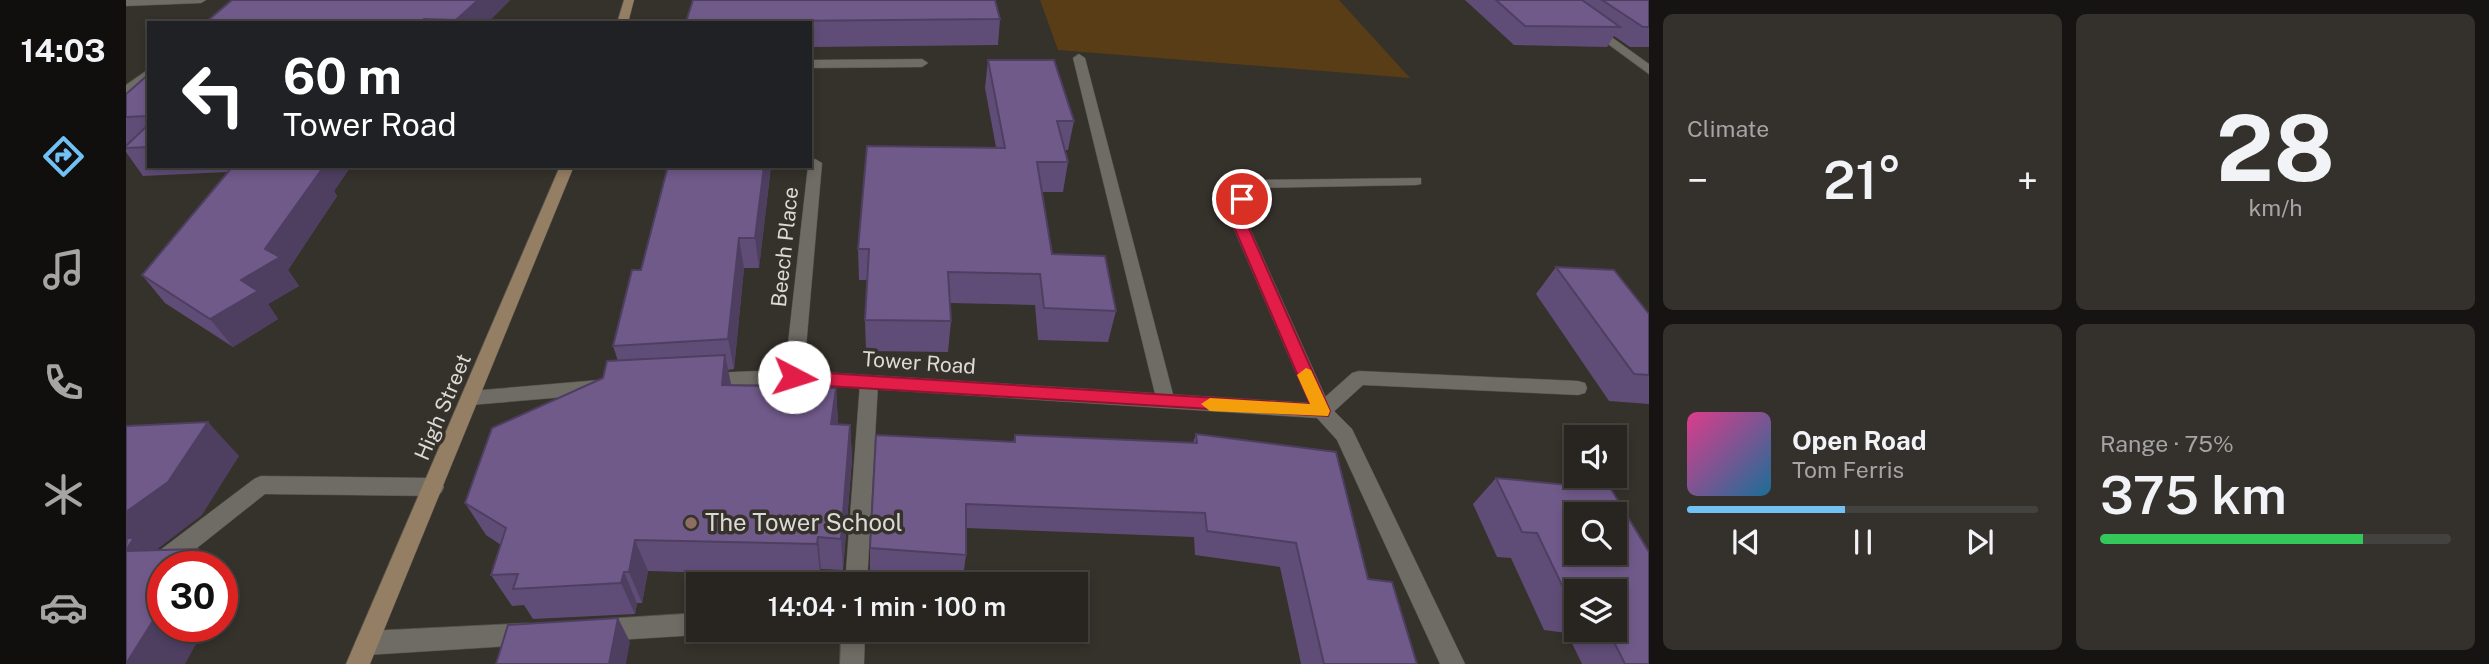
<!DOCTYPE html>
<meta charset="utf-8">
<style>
:root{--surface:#282520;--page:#34312d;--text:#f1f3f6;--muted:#a5a5a5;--line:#44423e;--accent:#71c1f5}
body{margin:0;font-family:"Public Sans",sans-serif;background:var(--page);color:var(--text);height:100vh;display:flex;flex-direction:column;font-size:26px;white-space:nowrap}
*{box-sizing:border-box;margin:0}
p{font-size:23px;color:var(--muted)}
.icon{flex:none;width:38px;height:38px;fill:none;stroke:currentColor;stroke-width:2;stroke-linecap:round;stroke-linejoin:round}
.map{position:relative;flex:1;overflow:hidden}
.panel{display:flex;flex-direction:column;gap:14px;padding:14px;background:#161412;width:840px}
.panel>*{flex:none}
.top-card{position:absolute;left:21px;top:21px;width:665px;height:147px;border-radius:0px;box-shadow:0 4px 10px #0003,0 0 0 2px var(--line);background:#202124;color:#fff;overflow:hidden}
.tools{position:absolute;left:1438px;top:425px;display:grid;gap:14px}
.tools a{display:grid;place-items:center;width:63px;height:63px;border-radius:0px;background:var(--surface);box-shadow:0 4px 10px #0003,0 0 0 2px var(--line);font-size:35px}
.speed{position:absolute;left:21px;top:551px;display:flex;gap:14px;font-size:35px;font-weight:700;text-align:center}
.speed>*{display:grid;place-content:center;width:91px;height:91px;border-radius:50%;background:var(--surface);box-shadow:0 4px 10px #0003,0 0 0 2px var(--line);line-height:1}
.speed .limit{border:10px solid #d22;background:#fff;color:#111}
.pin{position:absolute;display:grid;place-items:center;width:60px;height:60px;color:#fff;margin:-30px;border:4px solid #fff;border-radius:50%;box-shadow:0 2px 7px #0007}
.me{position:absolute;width:77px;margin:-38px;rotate:95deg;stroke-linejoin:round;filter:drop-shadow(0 0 5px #0008)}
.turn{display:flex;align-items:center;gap:24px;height:147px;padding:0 21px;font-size:32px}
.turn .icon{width:91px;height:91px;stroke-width:2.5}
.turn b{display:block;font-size:49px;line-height:60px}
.big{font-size:52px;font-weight:600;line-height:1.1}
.panel .tile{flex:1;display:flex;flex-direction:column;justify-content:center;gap:10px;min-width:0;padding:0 24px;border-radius:10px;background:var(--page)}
.panel .dial{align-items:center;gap:0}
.dial b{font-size:91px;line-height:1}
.song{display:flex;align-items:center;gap:21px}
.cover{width:84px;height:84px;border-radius:10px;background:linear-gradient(135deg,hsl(330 70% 55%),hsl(200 70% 35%))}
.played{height:7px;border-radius:4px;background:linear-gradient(90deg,var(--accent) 45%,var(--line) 45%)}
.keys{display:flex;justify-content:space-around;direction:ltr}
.heat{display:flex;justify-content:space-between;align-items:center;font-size:38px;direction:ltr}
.charge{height:10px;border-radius:5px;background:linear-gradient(90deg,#34c759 75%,var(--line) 0)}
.panel .tiles{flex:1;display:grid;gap:14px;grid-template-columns:repeat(2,1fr)}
.trip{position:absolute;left:560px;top:572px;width:402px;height:70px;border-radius:0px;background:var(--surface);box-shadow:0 4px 10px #0003,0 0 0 2px var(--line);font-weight:600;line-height:70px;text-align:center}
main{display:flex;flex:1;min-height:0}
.tabs{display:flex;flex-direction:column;width:126px;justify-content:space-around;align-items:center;background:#100f0d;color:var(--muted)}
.tabs .icon{width:49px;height:49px}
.tabs .active{color:var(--accent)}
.tabs b{font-size:32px;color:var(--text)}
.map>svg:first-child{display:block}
.green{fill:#583d16}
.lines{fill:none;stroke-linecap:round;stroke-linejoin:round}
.service-casing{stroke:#534f4a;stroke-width:1}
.minor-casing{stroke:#534f4a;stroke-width:1}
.secondary-casing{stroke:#534f4a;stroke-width:1}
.service{fill:#6f6b65;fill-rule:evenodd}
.minor{fill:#6f6b65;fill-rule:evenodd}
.secondary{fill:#957f64;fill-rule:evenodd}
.wall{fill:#604d77;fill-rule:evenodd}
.shaded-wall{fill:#4e3f61}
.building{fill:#705a8a;stroke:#4e3f61;stroke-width:2;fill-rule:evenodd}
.route{fill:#e11d48;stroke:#92132f;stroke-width:2}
.slow{fill:#f59e0b}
.education-dot{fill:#8d6e63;stroke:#35312b;stroke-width:2.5}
.labels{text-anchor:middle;stroke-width:7;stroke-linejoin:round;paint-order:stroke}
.street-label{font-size:21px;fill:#dddad6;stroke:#35312b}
.near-poi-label{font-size:24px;fill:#dddad6;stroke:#35312b;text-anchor:start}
</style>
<main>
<nav class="tabs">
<b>14:03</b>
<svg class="icon active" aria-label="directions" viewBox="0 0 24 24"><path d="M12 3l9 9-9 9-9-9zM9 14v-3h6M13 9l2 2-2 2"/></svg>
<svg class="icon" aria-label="music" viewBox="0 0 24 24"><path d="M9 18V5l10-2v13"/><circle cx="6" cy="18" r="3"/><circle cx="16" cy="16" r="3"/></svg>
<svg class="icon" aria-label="phone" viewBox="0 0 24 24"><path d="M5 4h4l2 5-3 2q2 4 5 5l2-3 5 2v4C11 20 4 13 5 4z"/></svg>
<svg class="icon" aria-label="climate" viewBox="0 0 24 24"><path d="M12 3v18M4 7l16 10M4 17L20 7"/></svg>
<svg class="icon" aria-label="car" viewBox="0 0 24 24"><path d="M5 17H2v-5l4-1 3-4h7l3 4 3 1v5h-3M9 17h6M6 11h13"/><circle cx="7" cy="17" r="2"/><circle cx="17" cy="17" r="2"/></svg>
</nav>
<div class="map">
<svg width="1523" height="664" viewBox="0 0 1523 664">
<rect width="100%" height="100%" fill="#35312b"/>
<path class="green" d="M 914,0 L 1213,0 L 1284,78 L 932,50 Z"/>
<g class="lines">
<defs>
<g id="service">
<path d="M 953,54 L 959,58 L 1049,402 L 1047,407 L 1033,407 L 1031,402 L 947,58 Z"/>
<path d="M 684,60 L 796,59 L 802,63 L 796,67 L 684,68 Z"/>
<path d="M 1233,371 L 1452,381 L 1459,383 L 1461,388 L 1459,393 L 1452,395 L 1237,385 L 1203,416 L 1189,416 L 1186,411 L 1189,406 L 1226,373 Z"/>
<path d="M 743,376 L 750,378 L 752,383 L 741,584 L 719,584 L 734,383 L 736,378 Z"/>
<path d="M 135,476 L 308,478 L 315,481 L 318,487 L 315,493 L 308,496 L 139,494 L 47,567 L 37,567 L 37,575 L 0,601 L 0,576 L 128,479 Z"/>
<path d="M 572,613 L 572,630 L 581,630 L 572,635 L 475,641 L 467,638 L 463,630 L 467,622 L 475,619 Z"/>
<path d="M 402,623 L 410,626 L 414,634 L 410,642 L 402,645 L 241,655 L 233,651 L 229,643 L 233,635 L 241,631 Z"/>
<path d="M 715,630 L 739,630 L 738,664 L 714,664 Z"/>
</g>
<g id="minor">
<path d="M 0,0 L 80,0 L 75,3 L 0,6 Z"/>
<path d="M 1422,0 L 1434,0 L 1523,64 L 1523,74 Z"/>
<path d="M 23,69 L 23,79 L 0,95 L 0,85 Z"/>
<path d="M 689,159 L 696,163 L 678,371 L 1183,403 L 1101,213 L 1116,184 L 1123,180 L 1295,178 L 1295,184 L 1290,185 L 1128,188 L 1117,213 L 1204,407 L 1226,429 L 1339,664 L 1314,664 L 1211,440 L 1191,418 L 668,384 L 575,385 L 573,380 L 575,375 L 582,373 L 659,370 L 682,166 L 684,166 L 684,160 Z"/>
<path d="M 474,380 L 481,382 L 483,387 L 481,392 L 474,394 L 345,405 L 338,403 L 336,398 L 338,393 L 345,391 Z"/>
</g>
<g id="secondary">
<path d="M 498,0 L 508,0 L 502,23 L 491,23 Z"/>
<path d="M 434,166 L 448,166 L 244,664 L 220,664 Z"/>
</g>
</defs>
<use href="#service" class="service-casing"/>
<use href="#minor" class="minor-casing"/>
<use href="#secondary" class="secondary-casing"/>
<use href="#service" class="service"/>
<use href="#minor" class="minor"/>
<use href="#secondary" class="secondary"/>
</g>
<g class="wall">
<path d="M 106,0 L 384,0 L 361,23 L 79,23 Z"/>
<path d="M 1339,0 L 1523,0 L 1523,47 L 1504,47 L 1488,36 L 1481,47 L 1388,45 Z"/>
<path d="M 874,19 L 872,45 L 684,47 L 684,23 L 560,23 L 560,22 Z"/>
<path d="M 862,60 L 948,121 L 942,150 L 939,150 L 942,162 L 937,192 L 916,192 L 926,254 L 990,311 L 982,342 L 912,340 L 909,305 L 824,303 L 825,321 L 822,352 L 740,351 L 739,320 L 741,280 L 733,280 L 732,249 L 870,147 L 859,88 Z"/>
<path d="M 23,74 L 23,166 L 225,166 L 208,191 L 211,196 L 162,270 L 173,286 L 142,304 L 152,319 L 107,347 L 39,303 L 16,275 L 102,172 L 17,176 L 0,152 L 0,146 L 1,144 L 0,144 L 0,94 Z"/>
<path d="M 542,166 L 645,166 L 633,268 L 618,268 L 608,369 L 602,370 L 605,385 L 710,388 L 712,425 L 724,425 L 726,459 L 717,570 L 695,569 L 694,576 L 522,571 L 516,603 L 511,603 L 509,614 L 407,619 L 398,605 L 386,606 L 365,575 L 375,545 L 360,535 L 339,503 L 477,378 L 492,361 L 487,346 L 515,270 Z"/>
<path d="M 1430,267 L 1523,314 L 1523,404 L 1483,401 L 1410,294 Z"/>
<path d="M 1070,434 L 1242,579 L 1291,664 L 1175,664 L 1154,567 L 1069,555 L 1068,537 L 840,528 L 840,555 L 837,578 L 744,572 L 744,548 L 887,442 L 889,435 L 1067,443 Z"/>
<path d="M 1370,478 L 1485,489 L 1523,552 L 1523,664 L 1456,664 L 1441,633 L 1418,630 L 1385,558 L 1371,557 L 1347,504 ZM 1451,514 L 1489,514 L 1489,553 L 1451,553 ZM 1451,592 L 1489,592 L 1489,630 L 1451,630 Z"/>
</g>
<g class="shaded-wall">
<path d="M 352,0 L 384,0 L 361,23 L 331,23 L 330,20 Z"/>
<path d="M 191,166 L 225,166 L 208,191 L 211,196 L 162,270 L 173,286 L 142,304 L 152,319 L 107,347 L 84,319 L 139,249 Z"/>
<path d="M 638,166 L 645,166 L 633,268 L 629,238 Z"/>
<path d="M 613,238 L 618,268 L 608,369 L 602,339 Z"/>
<path d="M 599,355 L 606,389 L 596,385 Z"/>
<path d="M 710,388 L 712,422 L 708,458 L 705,424 Z"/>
<path d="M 82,422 L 113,456 L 76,515 L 0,573 L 0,512 Z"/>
<path d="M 724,425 L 726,459 L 717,570 L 715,539 Z"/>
<path d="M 692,537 L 695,569 L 694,576 L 691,544 Z"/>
<path d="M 509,540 L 522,571 L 516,603 L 503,572 Z"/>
<path d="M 72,549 L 92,567 L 60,567 Z"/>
<path d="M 96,571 L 107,580 L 96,599 Z"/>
<path d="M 498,572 L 511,603 L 509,614 L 495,583 Z"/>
<path d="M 37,605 L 37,626 L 80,626 L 59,664 L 0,664 Z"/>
<path d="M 492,618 L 504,642 L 500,664 L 483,664 Z"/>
</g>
<g class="building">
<path d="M 106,0 L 352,0 L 330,20 L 298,19 L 295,23 L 79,23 Z"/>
<path d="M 567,0 L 869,0 L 874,19 L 658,21 L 658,23 L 560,22 Z"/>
<path d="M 1370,0 L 1456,0 L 1494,27 L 1399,26 Z"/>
<path d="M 1476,0 L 1523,0 L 1523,27 L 1517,27 Z"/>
<path d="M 862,60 L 928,60 L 948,121 L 931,121 L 942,162 L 911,162 L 926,254 L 979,256 L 990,311 L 918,308 L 914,274 L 822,272 L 825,321 L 739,320 L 743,249 L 732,249 L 741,146 L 879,148 Z"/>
<path d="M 23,74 L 23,116 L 0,117 L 0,94 Z"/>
<path d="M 23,124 L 23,147 L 0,148 L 0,146 Z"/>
<path d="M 107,166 L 191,166 L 189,169 L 196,169 L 139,249 L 154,257 L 115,280 L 132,291 L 84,319 L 16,275 Z"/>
<path d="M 542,166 L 638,166 L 629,238 L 613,238 L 602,339 L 487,346 L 506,270 L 515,270 Z"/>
<path d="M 1430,267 L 1488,270 L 1523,314 L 1523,375 L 1508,374 Z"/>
<path d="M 599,355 L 596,385 L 710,388 L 705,424 L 724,425 L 715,539 L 692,537 L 691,544 L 509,540 L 503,572 L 498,572 L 495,583 L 387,589 L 392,574 L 365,575 L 380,528 L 339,503 L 366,428 L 477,378 L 481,361 Z"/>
<path d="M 82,422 L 42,482 L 0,512 L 0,426 Z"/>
<path d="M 1070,434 L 1210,452 L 1242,579 L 1266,582 L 1291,664 L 1198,664 L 1170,543 L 1081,531 L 1079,513 L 840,504 L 840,555 L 744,548 L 750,435 L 889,442 L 889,435 L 1071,443 Z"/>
<path d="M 1370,478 L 1485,489 L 1523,552 L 1523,664 L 1499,664 L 1482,630 L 1489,630 L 1489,592 L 1451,592 L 1451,607 L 1446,606 L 1411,533 L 1396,532 ZM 1451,514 L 1489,514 L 1489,553 L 1451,553 Z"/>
<path d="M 1,538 L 8,538 L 0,550 L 0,545 Z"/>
<path d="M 72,549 L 60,567 L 37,567 L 37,605 L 0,664 L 0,551 Z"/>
<path d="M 492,618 L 483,664 L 370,664 L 382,625 Z"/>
</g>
<path class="route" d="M 1112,196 L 1123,199 L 1116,213 L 1204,411 L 1202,416 L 668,384 L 659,377 L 668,371 L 1184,404 L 1102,213 Z"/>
<path class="slow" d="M 1180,368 L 1185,370 L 1204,411 L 1202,416 L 1084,411 L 1075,404 L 1084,398 L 1184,404 L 1171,375 Z"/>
<circle class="education-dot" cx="565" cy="523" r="7"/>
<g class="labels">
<g class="street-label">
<text transform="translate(659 247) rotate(-84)" y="7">Beech Place</text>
<text transform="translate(793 363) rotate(4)" y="7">Tower Road</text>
<text transform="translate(317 407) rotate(-67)" y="7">High Street</text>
</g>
<g class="near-poi-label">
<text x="579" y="531">The Tower School</text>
</g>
</g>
</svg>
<div class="tools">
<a><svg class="icon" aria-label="sound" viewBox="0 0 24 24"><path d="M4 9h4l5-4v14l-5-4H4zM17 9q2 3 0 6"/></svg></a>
<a><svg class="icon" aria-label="search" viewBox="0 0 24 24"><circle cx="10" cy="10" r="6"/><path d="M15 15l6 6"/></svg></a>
<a><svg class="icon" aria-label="layers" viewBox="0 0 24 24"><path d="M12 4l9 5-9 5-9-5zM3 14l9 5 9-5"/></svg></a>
</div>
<div class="speed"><div class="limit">30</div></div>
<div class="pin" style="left:1116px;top:199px;background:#d93025"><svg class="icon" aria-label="arrive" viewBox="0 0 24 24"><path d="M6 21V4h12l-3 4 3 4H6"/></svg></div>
<svg class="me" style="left:668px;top:377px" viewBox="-20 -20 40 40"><circle r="19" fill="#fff"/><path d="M0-13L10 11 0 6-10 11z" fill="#e11d48"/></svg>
<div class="trip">14:04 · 1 min · 100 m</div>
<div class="top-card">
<div class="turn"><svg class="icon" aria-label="left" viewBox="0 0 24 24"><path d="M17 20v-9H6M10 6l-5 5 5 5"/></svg><div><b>60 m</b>Tower Road</div></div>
</div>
</div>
<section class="panel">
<div class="tiles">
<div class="tile"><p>Climate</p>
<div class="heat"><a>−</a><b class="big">21°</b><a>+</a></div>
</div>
<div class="tile dial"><b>28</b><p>km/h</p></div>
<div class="tile">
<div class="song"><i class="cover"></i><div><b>Open Road</b><p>Tom Ferris</p></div></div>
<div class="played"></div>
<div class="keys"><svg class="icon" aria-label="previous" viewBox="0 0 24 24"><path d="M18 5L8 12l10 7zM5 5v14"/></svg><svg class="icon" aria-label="pause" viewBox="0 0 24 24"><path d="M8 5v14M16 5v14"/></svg><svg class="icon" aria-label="next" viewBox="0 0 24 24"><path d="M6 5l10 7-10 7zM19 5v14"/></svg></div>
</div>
<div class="tile"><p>Range · 75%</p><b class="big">375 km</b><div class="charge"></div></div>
</div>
</section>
</main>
